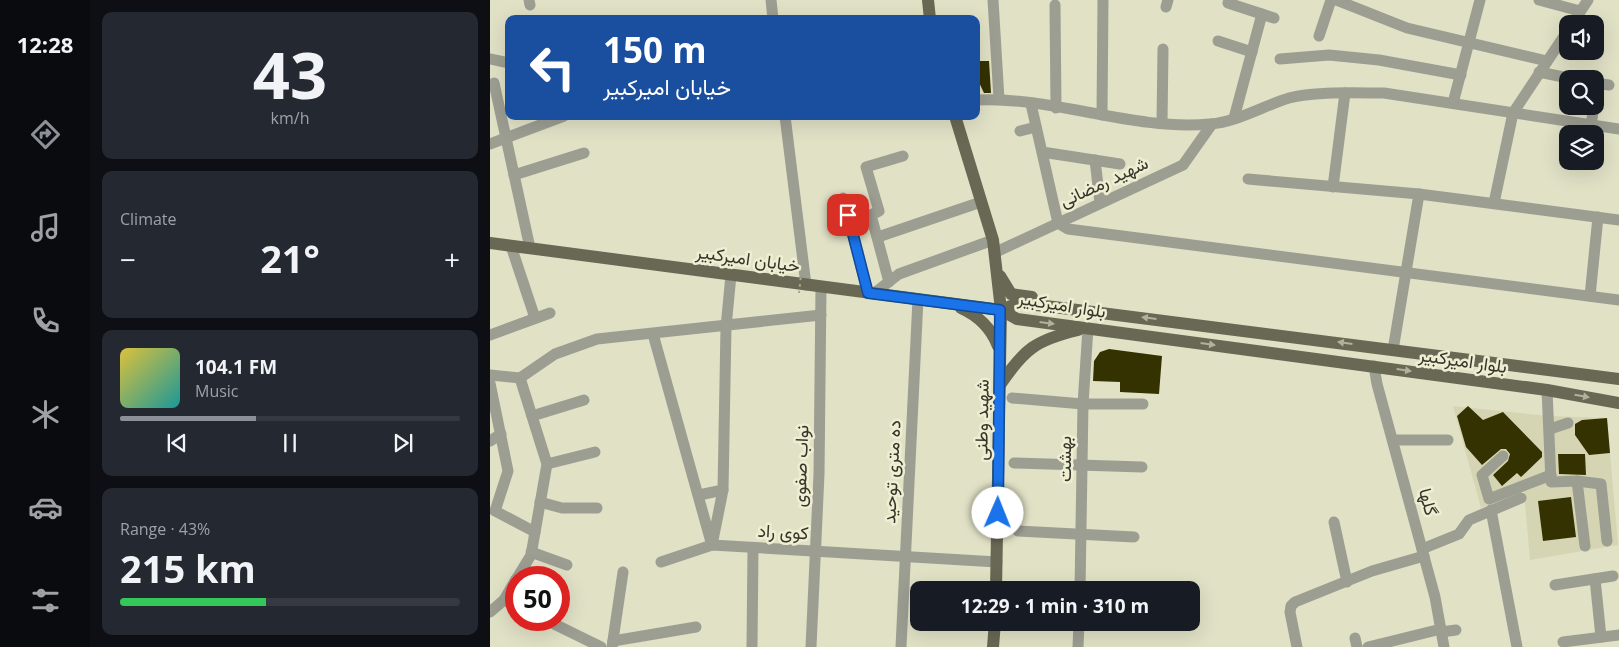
<!DOCTYPE html>
<meta charset="utf-8">
<style>
:root{--surface:#171b24;--page:#242831;--text:#f1f3f6;--muted:#9ea1a6;--line:#363941;--accent:#8c9099}
body{margin:0;font-family:"Open Sans",Vazirmatn,sans-serif;background:var(--page);color:var(--text);height:100vh;display:flex;flex-direction:column;font-size:19px;white-space:nowrap}
*{box-sizing:border-box;margin:0}
p{font-size:16px;color:var(--muted)}
.icon{flex:none;width:28px;height:28px;fill:none;stroke:currentColor;stroke-width:2;stroke-linecap:round;stroke-linejoin:round}
.map{position:relative;flex:1;overflow:hidden}
.details{display:flex;flex-direction:column;gap:12px;padding:12px;background:#0d0f14;width:400px}
.details>*{flex:none}
.hud{position:absolute;left:15px;top:15px;width:475px;height:105px;border-radius:10px;box-shadow:0 5px 20px #0002;background:#1a4fa0;color:#fff;overflow:hidden}
.fabs{position:absolute;left:1069px;top:15px;display:grid;gap:10px}
.fabs a{display:grid;place-items:center;width:45px;height:45px;border-radius:10px;background:var(--surface);box-shadow:0 5px 20px #0002;font-size:25px}
.speed{position:absolute;left:15px;top:566px;display:flex;gap:10px;font-size:25px;font-weight:700;text-align:center}
.speed>*{display:grid;place-content:center;width:65px;height:65px;border-radius:50%;background:var(--surface);box-shadow:0 5px 20px #0002;line-height:1}
.speed .limit{border:8px solid #d22;background:#fff;color:#111}
.pin{position:absolute;display:grid;place-items:center;width:42px;height:42px;color:#fff;margin:-21px;border-radius:10px;box-shadow:0 2px 8px #0006}
.me{position:absolute;width:55px;margin:-28px;rotate:1deg;stroke-linejoin:round;filter:drop-shadow(0 0 4px #0008)}
.turn{display:flex;align-items:center;gap:18px;height:105px;padding:0 15px;font-size:22px}
.turn .icon{width:65px;height:65px;stroke-width:2.5}
.turn b{display:block;font-size:35px;line-height:42px}
.big{font-size:38px;font-weight:700;line-height:1.1}
.details .card{flex:1;display:flex;flex-direction:column;justify-content:center;gap:8px;min-width:0;padding:0 18px;border-radius:10px;background:var(--page)}
.details .dial{align-items:center;gap:0}
.dial b{font-size:65px;line-height:1}
.song{display:flex;align-items:center;gap:15px}
.cover{width:60px;height:60px;border-radius:8px;background:linear-gradient(135deg,hsl(50 70% 55%),hsl(180 70% 35%))}
.played{height:5px;border-radius:2px;background:linear-gradient(90deg,var(--accent) 40%,var(--line) 40%)}
.keys{display:flex;justify-content:space-around;direction:ltr}
.heat{display:flex;justify-content:space-between;align-items:center;font-size:28px;direction:ltr}
.charge{height:8px;border-radius:4px;background:linear-gradient(90deg,#34c759 43%,var(--line) 0)}
.trip{position:absolute;left:420px;top:581px;width:290px;height:50px;border-radius:10px;background:var(--surface);box-shadow:0 5px 20px #0002;font-weight:700;line-height:50px;text-align:center}
main{display:flex;flex:1;min-height:0}
.dock{display:flex;flex-direction:column;width:90px;justify-content:space-around;align-items:center;background:#090b0e;color:var(--muted)}
.dock .icon{width:35px;height:35px}
.dock .selected{color:var(--accent)}
.dock b{font-size:22px;color:var(--text)}
.map>svg:first-child{display:block}
.built{fill:#d5d5b3}
.building{fill:#343200}
.lines{fill:none;stroke-linecap:round;stroke-linejoin:round}
.minor{stroke:#9d9e92;stroke-width:11}
.major{stroke:#686854;stroke-width:12}
.path-bridge{stroke:#a9a993;stroke-width:2;stroke-dasharray:2.5 4;stroke-linecap:butt}
.oneway{fill:#b2b29a}
.route-casing{stroke:#114b97;stroke-width:12}
.route{stroke:#1a73e8;stroke-width:9}
.labels{text-anchor:middle;stroke-width:5;stroke-linejoin:round;paint-order:stroke}
.street-label{font-size:18px;fill:#35352a;stroke:#eeeed3}
</style>
<main>
<nav class="dock">
<b>12:28</b>
<svg class="icon selected" aria-label="directions" viewBox="0 0 24 24"><path d="M12 3l9 9-9 9-9-9zM9 14v-3h6M13 9l2 2-2 2"/></svg>
<svg class="icon" aria-label="music" viewBox="0 0 24 24"><path d="M9 18V5l10-2v13"/><circle cx="6" cy="18" r="3"/><circle cx="16" cy="16" r="3"/></svg>
<svg class="icon" aria-label="phone" viewBox="0 0 24 24"><path d="M5 4h4l2 5-3 2q2 4 5 5l2-3 5 2v4C11 20 4 13 5 4z"/></svg>
<svg class="icon" aria-label="climate" viewBox="0 0 24 24"><path d="M12 3v18M4 7l16 10M4 17L20 7"/></svg>
<svg class="icon" aria-label="car" viewBox="0 0 24 24"><path d="M5 17H2v-5l4-1 3-4h7l3 4 3 1v5h-3M9 17h6M6 11h13"/><circle cx="7" cy="17" r="2"/><circle cx="17" cy="17" r="2"/></svg>
<svg class="icon" aria-label="filters" viewBox="0 0 24 24"><path d="M4 7h16M4 17h16"/><circle cx="9" cy="7" r="2"/><circle cx="15" cy="17" r="2"/></svg>
</nav>
<section class="details">
<div class="card dial"><b>43</b><p>km/h</p></div>
<div class="card"><p>Climate</p>
<div class="heat"><a>−</a><b class="big">21°</b><a>+</a></div>
</div>
<div class="card">
<div class="song"><i class="cover"></i><div><b>104.1 FM</b><p>Music</p></div></div>
<div class="played"></div>
<div class="keys"><svg class="icon" aria-label="previous" viewBox="0 0 24 24"><path d="M18 5L8 12l10 7zM5 5v14"/></svg><svg class="icon" aria-label="pause" viewBox="0 0 24 24"><path d="M8 5v14M16 5v14"/></svg><svg class="icon" aria-label="next" viewBox="0 0 24 24"><path d="M6 5l10 7-10 7zM19 5v14"/></svg></div>
</div>
<div class="card"><p>Range · 43%</p><b class="big">215 km</b><div class="charge"></div></div>
</section>
<div class="map">
<svg width="1129" height="647" viewBox="0 0 1129 647">
<rect width="100%" height="100%" fill="#e1e1c6"/>
<path class="built" d="M 963,406 L 1059,416 L 1117,418 L 1128,545 L 1040,560 L 1034,492 L 991,508 Z"/>
<g class="building">
<path d="M 486,61 L 499,61 L 501,93 L 494,93 L 486,76 Z"/>
<path d="M 619,349 L 672,356 L 669,394 L 630,392 L 630,382 L 603,381 L 604,361 L 610,352 Z"/>
<path d="M 978,406 L 993,420 L 1013,412 L 1052,452 L 1052,457 L 1031,477 L 1027,473 L 1012,486 L 1003,475 L 1018,461 L 1020,454 L 1016,449 L 1011,449 L 992,465 L 976,447 L 967,416 Z"/>
<path d="M 1117,418 L 1120,453 L 1099,455 L 1085,435 L 1085,424 L 1092,420 Z"/>
<path d="M 1068,454 L 1095,454 L 1096,475 L 1069,474 Z"/>
<path d="M 1081,497 L 1086,537 L 1053,541 L 1048,501 Z"/>
</g>
<g class="lines">
<g class="minor">
<path d="M 39,0 L 40,5"/>
<path d="M 281,0 L 283,19"/>
<path d="M 503,0 L 509,99"/>
<path d="M 846,0 L 917,28 L 1057,61"/>
<path d="M 1049,0 L 1090,11"/>
<path d="M 738,3 L 784,18"/>
<path d="M 565,5 L 566,108"/>
<path d="M 676,7 L 678,0"/>
<path d="M 1082,24 L 1098,0"/>
<path d="M 829,36 L 841,0"/>
<path d="M 728,41 L 762,52"/>
<path d="M 0,59 L 19,63"/>
<path d="M 790,59 L 839,55 L 889,60 L 971,75"/>
<path d="M 1049,72 L 1083,79"/>
<path d="M 4,83 L 40,248"/>
<path d="M 1105,83 L 1119,85"/>
<path d="M 486,100 C 564,96 641,131 720,124 C 747,122 773,106 799,98 C 823,91 869,93 894,93 L 1129,129"/>
<path d="M 963,103 L 990,0"/>
<path d="M 541,104 L 568,223 L 578,229 L 1129,300"/>
<path d="M 612,115 L 613,0"/>
<path d="M 295,116 L 316,285"/>
<path d="M 744,118 L 772,14"/>
<path d="M 672,123 L 673,49"/>
<path d="M 1101,125 L 1104,106"/>
<path d="M 530,131 L 546,127"/>
<path d="M 0,144 L 74,116"/>
<path d="M 552,152 L 630,164"/>
<path d="M 605,160 L 610,203"/>
<path d="M 24,175 L 94,153"/>
<path d="M 758,179 L 929,194 L 1129,220"/>
<path d="M 843,187 L 855,93"/>
<path d="M 353,198 L 378,293"/>
<path d="M 1004,203 L 1023,113 L 1078,30"/>
<path d="M 388,237 L 491,202"/>
<path d="M 21,246 L 45,318"/>
<path d="M 506,252 L 693,165 L 722,124"/>
<path d="M 399,282 L 381,215 L 389,211 L 376,167 L 413,156"/>
<path d="M 383,294 L 409,274 L 503,240"/>
<path d="M 1100,296 L 1108,217"/>
<path d="M 163,334 L 221,542"/>
<path d="M 0,335 L 60,313"/>
<path d="M 903,350 L 929,194"/>
<path d="M 884,366 L 887,384 L 945,597 L 954,647"/>
<path d="M 0,375 L 30,378 L 65,354 L 107,339 L 331,315"/>
<path d="M 0,383 L 18,471 L 5,511 L 45,532"/>
<path d="M 1057,390 L 1061,482 L 1087,481 L 1111,484 L 1117,541"/>
<path d="M 522,398 L 593,404 L 653,404"/>
<path d="M 42,416 L 94,400"/>
<path d="M 1060,429 L 1078,423"/>
<path d="M 904,440 L 958,440"/>
<path d="M 0,441 L 11,434"/>
<path d="M 1013,456 L 992,475 L 999,499 L 1061,475"/>
<path d="M 524,463 L 652,467"/>
<path d="M 57,464 L 105,452"/>
<path d="M 1087,481 L 1095,546"/>
<path d="M 209,495 L 233,490"/>
<path d="M 50,502 L 72,508 L 107,508"/>
<path d="M 1001,510 L 1027,647"/>
<path d="M 844,522 L 857,582"/>
<path d="M 528,531 L 644,537"/>
<path d="M 222,545 L 233,490 L 236,327 L 241,275"/>
<path d="M 932,549 L 969,534 L 979,520 L 1031,498"/>
<path d="M 41,552 L 77,565"/>
<path d="M 171,562 L 222,545 L 507,562"/>
<path d="M 27,578 L 41,555 L 57,464 L 30,378"/>
<path d="M 1105,579 L 1111,637"/>
<path d="M 1065,585 L 1123,576"/>
<path d="M 590,590 L 593,404 L 598,328"/>
<path d="M 14,600 L 26,606"/>
<path d="M 0,612 L 14,600 L 26,579"/>
<path d="M 56,620 L 111,647"/>
<path d="M 951,632 L 966,630"/>
<path d="M 865,638 L 867,647"/>
<path d="M 123,641 L 206,627"/>
<path d="M 1073,642 L 1129,635"/>
<path d="M 122,647 L 133,572"/>
<path d="M 262,647 L 263,548"/>
<path d="M 321,647 L 329,474 L 331,287"/>
<path d="M 411,647 L 428,299"/>
<path d="M 588,647 L 589,622"/>
<path d="M 807,647 L 800,612 L 801,606 L 805,602 L 882,571 L 934,556"/>
<path d="M 878,647 L 951,629"/>
</g>
<g class="major">
<path d="M 438,0 L 440,19"/>
<path d="M 465,116 L 503,240 L 511,310 L 506,590"/>
<path d="M 0,243 L 511,310 L 527,319 L 1057,390 L 1129,403"/>
<path d="M 510,276 L 521,294 L 542,297"/>
<path d="M 471,308 C 489,316 501,328 508,346"/>
<path d="M 511,310 L 528,303 L 564,307 L 1129,379"/>
<path d="M 510,385 C 534,349 546,340 588,330"/>
<path d="M 503,647 L 505,622"/>
</g>
<path class="path-bridge" d="M 309,293 L 311,275"/>
</g>
<defs><path id="oneway-solid" d="M-6-.8H1V-3.2L6.5 0L1 3.2V.8H-6Z" transform="scale(1.25)"/></defs>
<g class="oneway">
<use href="#oneway-solid" transform="translate(659 318) rotate(-173)"/>
<use href="#oneway-solid" transform="translate(557 323) rotate(7)"/>
<use href="#oneway-solid" transform="translate(855 343) rotate(-172)"/>
<use href="#oneway-solid" transform="translate(718 344) rotate(8)"/>
<use href="#oneway-solid" transform="translate(914 370) rotate(8)"/>
<use href="#oneway-solid" transform="translate(1092 396) rotate(10)"/>
</g>
<g class="lines">
<defs>
<path id="route" d="M 358,215 L 378,293 L 510,310 L 508,513"/>
</defs>
<use href="#route" class="route-casing"/>
<use href="#route" class="route"/>
</g>
<g class="labels">
<g class="street-label">
<text transform="translate(614 182) rotate(-25)" y="6">شهید رمضانی</text>
<text transform="translate(258 259) rotate(8)" y="6">خیابان امیرکبیر</text>
<text transform="translate(572 305) rotate(9)" y="6">بلوار امیرکبیر</text>
<text transform="translate(973 361) rotate(8)" y="6">بلوار امیرکبیر</text>
<text transform="translate(492 420) rotate(-89)" y="6">شهید وطنی</text>
<text transform="translate(575 459) rotate(-90)" y="6">بهشت</text>
<text transform="translate(311 466) rotate(-88)" y="6">نواب صفوی</text>
<text transform="translate(402 472) rotate(-87)" y="6">ده متری توحید</text>
<text transform="translate(938 502) rotate(75)" y="6">گلها</text>
<text transform="translate(293 532) rotate(3)" y="6">کوی راد</text>
</g>
</g>
</svg>
<div class="fabs">
<a><svg class="icon" aria-label="sound" viewBox="0 0 24 24"><path d="M4 9h4l5-4v14l-5-4H4zM17 9q2 3 0 6"/></svg></a>
<a><svg class="icon" aria-label="search" viewBox="0 0 24 24"><circle cx="10" cy="10" r="6"/><path d="M15 15l6 6"/></svg></a>
<a><svg class="icon" aria-label="layers" viewBox="0 0 24 24"><path d="M12 4l9 5-9 5-9-5zM3 14l9 5 9-5"/></svg></a>
</div>
<div class="speed"><div class="limit">50</div></div>
<div class="pin" style="left:358px;top:215px;background:#d93025"><svg class="icon" aria-label="arrive" viewBox="0 0 24 24"><path d="M6 21V4h12l-3 4 3 4H6"/></svg></div>
<svg class="me" style="left:508px;top:513px" viewBox="-20 -20 40 40"><circle r="19" fill="#fff"/><path d="M0-13L10 11 0 6-10 11z" fill="#1a73e8"/></svg>
<div class="trip">12:29 · 1 min · 310 m</div>
<div class="hud">
<div class="turn"><svg class="icon" aria-label="left" viewBox="0 0 24 24"><path d="M17 20v-9H6M10 6l-5 5 5 5"/></svg><div><b>150 m</b>خیابان امیرکبیر</div></div>
</div>
</div>
</main>
